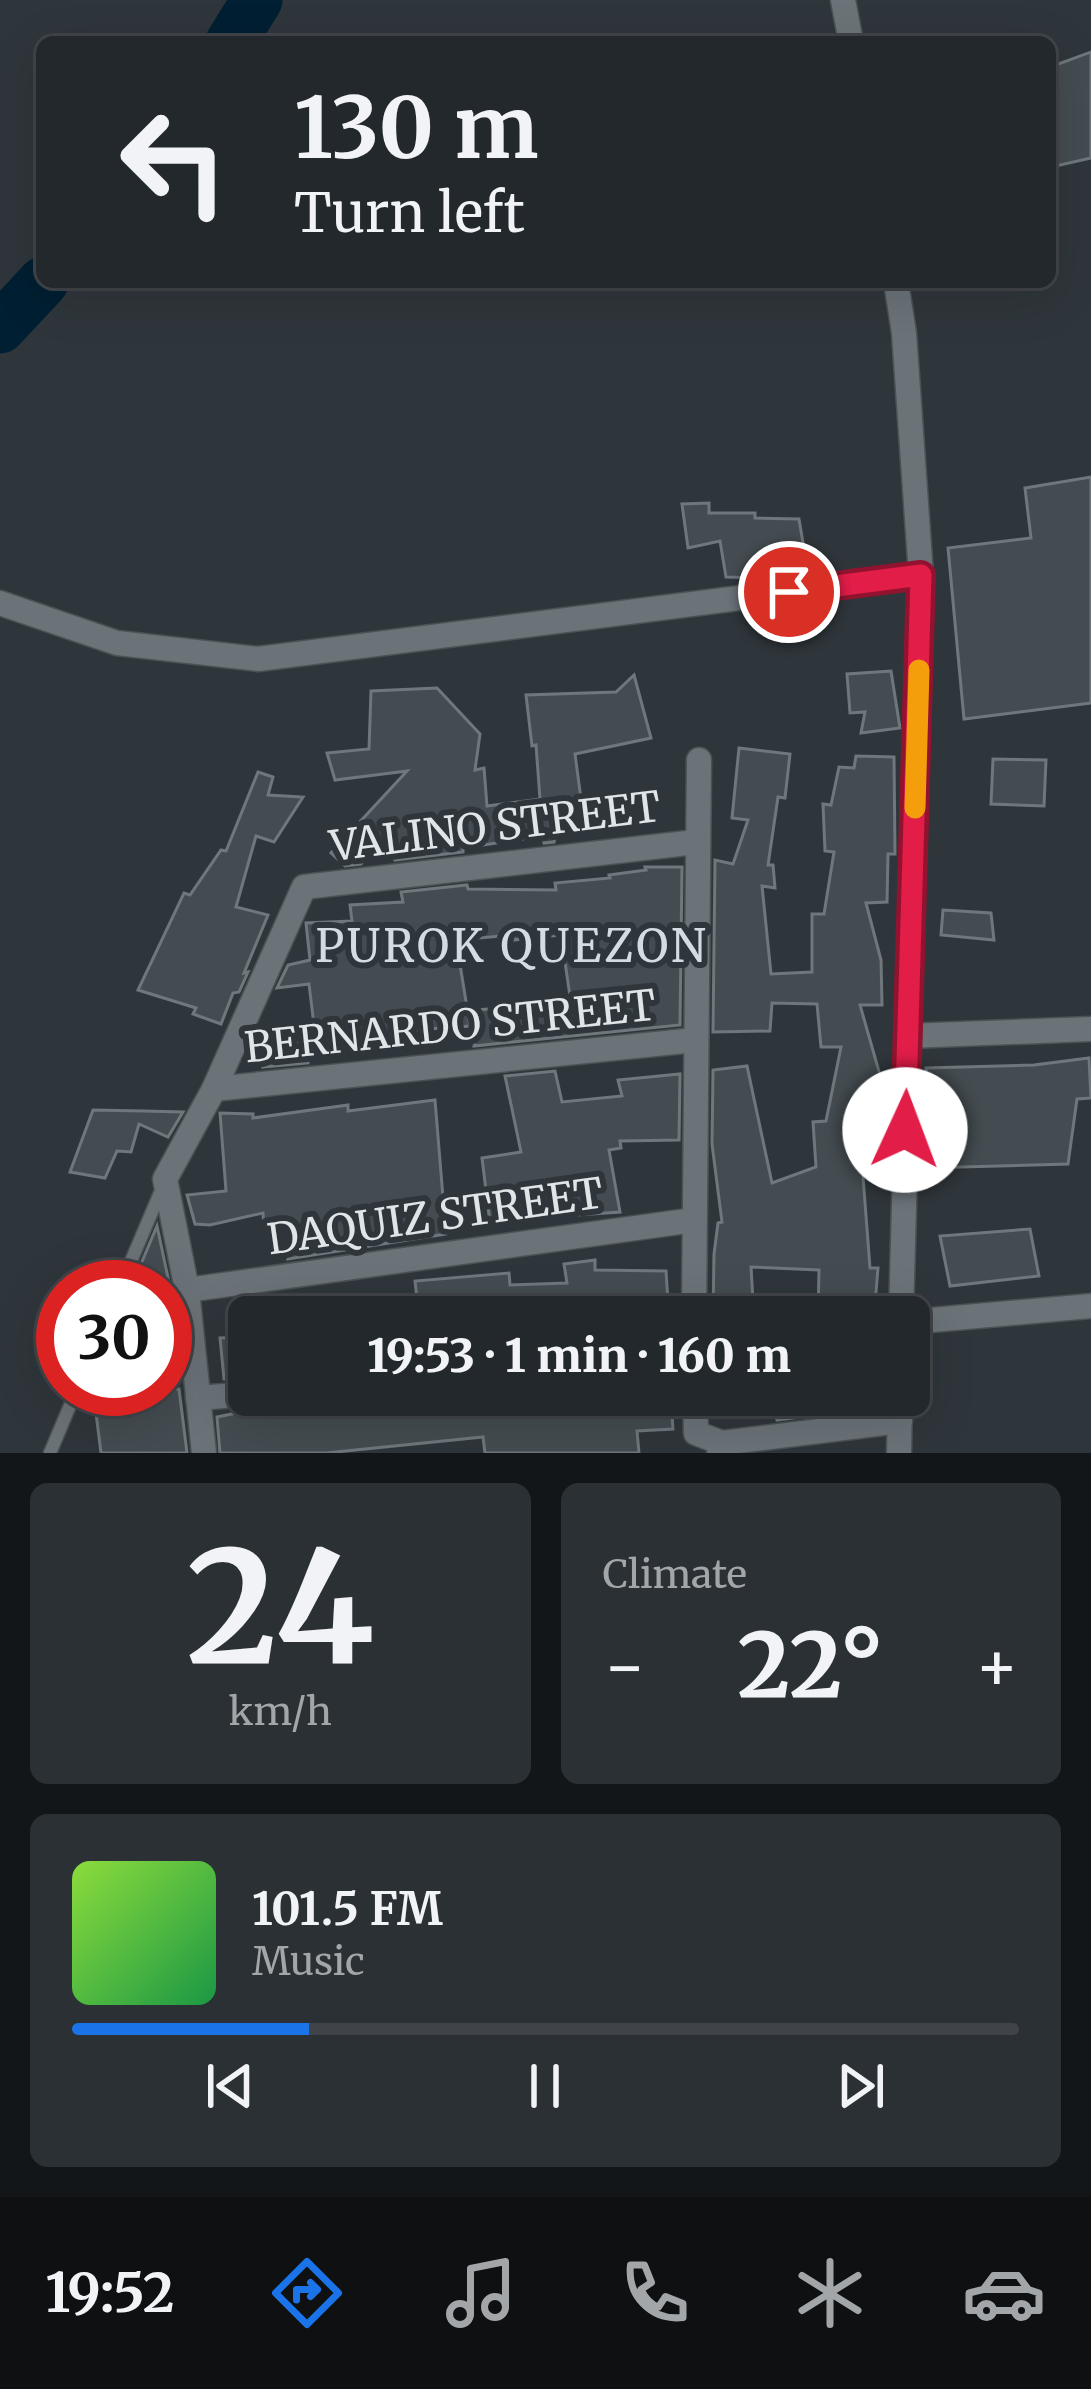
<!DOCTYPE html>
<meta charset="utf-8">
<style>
:root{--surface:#23282c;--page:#2b3034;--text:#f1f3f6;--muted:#a3a6a9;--line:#404448;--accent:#1a73e8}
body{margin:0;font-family:Merriweather,serif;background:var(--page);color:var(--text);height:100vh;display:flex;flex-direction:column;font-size:45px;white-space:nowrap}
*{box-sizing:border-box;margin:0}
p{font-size:39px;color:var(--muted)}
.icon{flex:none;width:66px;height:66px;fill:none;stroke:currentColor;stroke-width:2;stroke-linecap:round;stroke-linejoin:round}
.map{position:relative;height:1453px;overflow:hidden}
.sheet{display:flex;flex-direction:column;gap:30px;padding:30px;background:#131618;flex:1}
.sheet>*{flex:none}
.hud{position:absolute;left:36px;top:36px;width:1020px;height:252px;border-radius:18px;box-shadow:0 12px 48px #0002,0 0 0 3px var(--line);background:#23282c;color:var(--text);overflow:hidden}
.speed{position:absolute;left:36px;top:1260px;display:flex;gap:24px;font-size:60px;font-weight:700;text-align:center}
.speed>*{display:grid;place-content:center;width:156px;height:156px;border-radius:50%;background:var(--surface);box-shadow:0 12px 48px #0002,0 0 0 3px var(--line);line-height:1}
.speed .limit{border:18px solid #d22;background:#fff;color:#111}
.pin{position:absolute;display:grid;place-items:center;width:102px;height:102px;color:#fff;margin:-51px;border:6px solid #fff;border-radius:50%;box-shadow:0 3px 12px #0007}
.me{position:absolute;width:132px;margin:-66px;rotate:2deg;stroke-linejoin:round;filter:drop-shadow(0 0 9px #0008)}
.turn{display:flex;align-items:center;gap:42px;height:252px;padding:0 60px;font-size:54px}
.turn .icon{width:156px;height:156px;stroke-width:2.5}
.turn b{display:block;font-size:84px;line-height:102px}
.big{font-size:90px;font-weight:800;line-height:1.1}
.sheet .tile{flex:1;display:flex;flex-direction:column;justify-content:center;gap:18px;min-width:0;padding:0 42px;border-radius:18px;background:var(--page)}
.sheet .dial{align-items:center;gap:0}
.dial b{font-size:156px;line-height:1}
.song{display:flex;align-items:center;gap:36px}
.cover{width:144px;height:144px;border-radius:18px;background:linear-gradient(135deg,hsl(90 70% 55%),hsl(140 70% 35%))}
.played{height:12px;border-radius:6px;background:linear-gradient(90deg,var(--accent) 25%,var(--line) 25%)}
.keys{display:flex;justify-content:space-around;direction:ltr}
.heat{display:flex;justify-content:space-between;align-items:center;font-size:66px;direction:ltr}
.sheet .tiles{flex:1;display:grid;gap:30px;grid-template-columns:1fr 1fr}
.tile:last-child{grid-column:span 2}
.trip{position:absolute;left:228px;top:1296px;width:702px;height:120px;border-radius:18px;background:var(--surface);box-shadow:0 12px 48px #0002,0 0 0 3px var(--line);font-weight:800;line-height:120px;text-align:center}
.dock{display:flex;height:192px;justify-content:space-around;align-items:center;background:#0e1012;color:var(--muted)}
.dock .icon{width:84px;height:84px}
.dock .selected{color:var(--accent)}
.dock b{font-size:54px;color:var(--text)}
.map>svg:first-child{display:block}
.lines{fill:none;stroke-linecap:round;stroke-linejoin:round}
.river{stroke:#001f32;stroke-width:51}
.building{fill:#444c51;stroke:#6e777c;stroke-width:3}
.lane-casing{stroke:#4b5255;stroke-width:15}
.street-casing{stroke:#4b5255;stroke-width:27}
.lane{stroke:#6b7379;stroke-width:12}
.street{stroke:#6b7379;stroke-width:24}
.route-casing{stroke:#92132f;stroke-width:30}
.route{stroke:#e11d48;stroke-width:21}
.slow{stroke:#f59e0b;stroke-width:21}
.labels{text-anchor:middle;stroke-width:12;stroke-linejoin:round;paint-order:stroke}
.street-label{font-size:42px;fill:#e0e5e8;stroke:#2f363b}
.neighbourhood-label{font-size:45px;letter-spacing:3px;fill:#d3dce2;stroke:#2f363b}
</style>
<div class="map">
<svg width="1091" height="1453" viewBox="0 0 1091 1453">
<rect width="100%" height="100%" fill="#2f363b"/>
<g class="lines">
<g class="river">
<path d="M 231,42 L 257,0"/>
<path d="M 0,328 L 43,282"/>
</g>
</g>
<g class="building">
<path d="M 1091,52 L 1091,158 L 1056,166 L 1050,122 L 1050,67 Z"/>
<path d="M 1091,477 L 1091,703 L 964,719 L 948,548 L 1031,538 L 1025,488 Z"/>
<path d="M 709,503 L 709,513 L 755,513 L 755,518 L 799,519 L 807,567 L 762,573 L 763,578 L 726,577 L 720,541 L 688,548 L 682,504 Z"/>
<path d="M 891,671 L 900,728 L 861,733 L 865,712 L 850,713 L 847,674 Z"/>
<path d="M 634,675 L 651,738 L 575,754 L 581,799 L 562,797 L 554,842 L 544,843 L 543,836 L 463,848 L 463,852 L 395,860 L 390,831 L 361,864 L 345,866 L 331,853 L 407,771 L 335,780 L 327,753 L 369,749 L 371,691 L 437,688 L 480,734 L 475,770 L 484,768 L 487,806 L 540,799 L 536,745 L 532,746 L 526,695 L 616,692 Z"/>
<path d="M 739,748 L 790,754 L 785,798 L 778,797 L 768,865 L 773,865 L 775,888 L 762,886 L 771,974 L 812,972 L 812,914 L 824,914 L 834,852 L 825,851 L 823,804 L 831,805 L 839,767 L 854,768 L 856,756 L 894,757 L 895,854 L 888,854 L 887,902 L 866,903 L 881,960 L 882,1005 L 860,1005 L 884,1089 L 885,1117 L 890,1117 L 889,1141 L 860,1137 L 870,1268 L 878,1268 L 874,1316 L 818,1317 L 819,1270 L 751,1267 L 754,1317 L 713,1317 L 714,1254 L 718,1223 L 722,1222 L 712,1144 L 713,1070 L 747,1066 L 772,1183 L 816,1167 L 813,1122 L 826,1121 L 841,1047 L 821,1047 L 817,1004 L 772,1003 L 770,1031 L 713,1032 L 715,860 L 733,864 L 748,820 L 732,818 Z"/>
<path d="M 993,759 L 1046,760 L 1044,806 L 991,804 Z"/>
<path d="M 258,772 L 273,777 L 268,795 L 303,797 L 274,842 L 256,836 L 236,907 L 268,915 L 244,973 L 248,972 L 239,992 L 233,993 L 221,1024 L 193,1014 L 196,1008 L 138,990 L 184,893 L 190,895 L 221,850 L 226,851 Z"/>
<path d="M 645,867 L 682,867 L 680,1025 L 474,1046 L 476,1010 L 571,1003 L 561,935 L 514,940 L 514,935 L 456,940 L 470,1026 L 356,1034 L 358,1048 L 317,1050 L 309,984 L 277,988 L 288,965 L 310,960 L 306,923 L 352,921 L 350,905 L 403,902 L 401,892 L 467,885 L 468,889 L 556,890 L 555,883 L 610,878 L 609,875 L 646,870 Z"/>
<path d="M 943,910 L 991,913 L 994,940 L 941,935 Z"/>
<path d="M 267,1040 L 308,1044 L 308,1063 L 263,1067 Z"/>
<path d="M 1089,1058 L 1091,1098 L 1077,1099 L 1068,1164 L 924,1168 L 923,1118 L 931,1118 L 926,1068 L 1034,1065 Z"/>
<path d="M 555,1071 L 562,1102 L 622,1096 L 618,1080 L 680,1074 L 679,1140 L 620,1141 L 621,1148 L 609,1150 L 620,1212 L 548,1217 L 548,1212 L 490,1223 L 482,1158 L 521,1152 L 505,1076 Z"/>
<path d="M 435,1100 L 446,1234 L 288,1259 L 296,1225 L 264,1228 L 263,1213 L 210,1225 L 195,1224 L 187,1195 L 226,1191 L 220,1113 L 253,1114 L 253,1118 L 348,1105 L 348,1111 Z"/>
<path d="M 93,1110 L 143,1111 L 183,1112 L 168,1137 L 139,1124 L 131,1152 L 117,1151 L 105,1178 L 70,1172 Z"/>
<path d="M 157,1226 L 170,1287 L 138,1287 L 141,1264 Z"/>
<path d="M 1030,1229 L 1039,1276 L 950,1286 L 940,1236 Z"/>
<path d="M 595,1260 L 595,1270 L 666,1271 L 669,1317 L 622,1317 L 620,1302 L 553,1312 L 554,1317 L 419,1317 L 415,1281 L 509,1273 L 510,1285 L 567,1283 L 564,1264 Z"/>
<path d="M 249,1337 L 249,1378 L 224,1379 L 220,1338 Z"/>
<path d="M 140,1389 L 179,1389 L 187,1453 L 101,1453 L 94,1397 Z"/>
<path d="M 465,1395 L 660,1395 L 660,1403 L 671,1403 L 673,1429 L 637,1431 L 639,1453 L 485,1453 L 483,1437 L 326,1453 L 220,1453 L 217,1417 L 251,1410 L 262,1403 L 322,1399 L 323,1409 L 360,1407 L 361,1415 L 435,1397 Z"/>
<path d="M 773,1395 L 800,1395 L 801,1417 L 777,1420 Z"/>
</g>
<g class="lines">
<defs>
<g id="lane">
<path d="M 120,1287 L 163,1186"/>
<path d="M 50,1453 L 77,1389"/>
</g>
<g id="street">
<path d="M 843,0 L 851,42"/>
<path d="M 896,282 L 904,333 L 921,575 L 901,1317"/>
<path d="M 0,603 L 117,643 L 258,659 L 921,575"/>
<path d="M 908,1036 L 1091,1029"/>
<path d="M 214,1089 L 695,1040"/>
<path d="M 187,1290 L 694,1220"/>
<path d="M 694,1317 L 699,760"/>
<path d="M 909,1322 L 1091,1306"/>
<path d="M 695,1395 L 696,1433 L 722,1443"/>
<path d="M 198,1398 L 249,1394"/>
<path d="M 204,1453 L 187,1290 L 165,1179 L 214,1089 L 304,887 L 696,842"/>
<path d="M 719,1453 L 722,1443 L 900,1421"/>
<path d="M 899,1453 L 900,1395"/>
</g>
</defs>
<use href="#lane" class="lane-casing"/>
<use href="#street" class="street-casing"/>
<use href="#lane" class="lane"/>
<use href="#street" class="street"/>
</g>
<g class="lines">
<defs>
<path id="route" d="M 789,592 L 921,575 L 905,1130"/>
</defs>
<use href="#route" class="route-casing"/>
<use href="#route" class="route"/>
<path class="slow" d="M 915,808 L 919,670"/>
</g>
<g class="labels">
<g class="street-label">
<text transform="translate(495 826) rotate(-7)" y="15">VALINO STREET</text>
<text transform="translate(450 1026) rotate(-6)" y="15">BERNARDO STREET</text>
<text transform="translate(435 1216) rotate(-8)" y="15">DAQUIZ STREET</text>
</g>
<g class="neighbourhood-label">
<text x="512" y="962">PUROK QUEZON</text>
</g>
</g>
</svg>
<div class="speed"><div class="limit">30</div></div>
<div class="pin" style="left:789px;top:592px;background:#d93025"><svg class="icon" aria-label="arrive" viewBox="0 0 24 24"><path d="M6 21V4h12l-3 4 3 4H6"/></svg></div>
<svg class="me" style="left:905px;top:1130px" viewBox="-20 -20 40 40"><circle r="19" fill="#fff"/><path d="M0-13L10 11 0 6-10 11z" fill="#e11d48"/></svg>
<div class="trip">19:53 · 1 min · 160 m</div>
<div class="hud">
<div class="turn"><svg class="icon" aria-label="left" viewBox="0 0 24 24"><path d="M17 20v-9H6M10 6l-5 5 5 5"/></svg><div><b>130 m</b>Turn left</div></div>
</div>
</div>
<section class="sheet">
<div class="tiles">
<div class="tile dial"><b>24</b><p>km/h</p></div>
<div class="tile"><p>Climate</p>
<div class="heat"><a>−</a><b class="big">22°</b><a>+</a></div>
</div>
<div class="tile">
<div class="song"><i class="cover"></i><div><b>101.5 FM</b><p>Music</p></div></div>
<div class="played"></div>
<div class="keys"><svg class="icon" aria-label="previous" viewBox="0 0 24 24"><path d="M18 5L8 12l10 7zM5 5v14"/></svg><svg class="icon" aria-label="pause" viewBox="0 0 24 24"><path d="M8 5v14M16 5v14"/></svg><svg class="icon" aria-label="next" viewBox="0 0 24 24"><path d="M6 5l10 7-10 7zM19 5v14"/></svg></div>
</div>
</div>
</section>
<nav class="dock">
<b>19:52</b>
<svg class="icon selected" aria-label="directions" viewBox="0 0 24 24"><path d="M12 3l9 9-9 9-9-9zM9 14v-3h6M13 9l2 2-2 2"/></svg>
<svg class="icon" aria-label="music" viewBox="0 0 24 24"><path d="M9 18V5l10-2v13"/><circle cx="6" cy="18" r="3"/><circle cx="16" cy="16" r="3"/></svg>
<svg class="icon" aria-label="phone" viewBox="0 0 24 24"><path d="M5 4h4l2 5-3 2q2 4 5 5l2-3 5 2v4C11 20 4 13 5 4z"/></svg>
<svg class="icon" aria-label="climate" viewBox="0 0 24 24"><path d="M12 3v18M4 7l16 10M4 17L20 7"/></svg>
<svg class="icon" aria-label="car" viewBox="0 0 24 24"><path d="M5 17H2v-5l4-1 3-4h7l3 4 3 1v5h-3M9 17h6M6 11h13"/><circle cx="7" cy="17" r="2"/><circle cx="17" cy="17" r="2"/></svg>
</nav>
